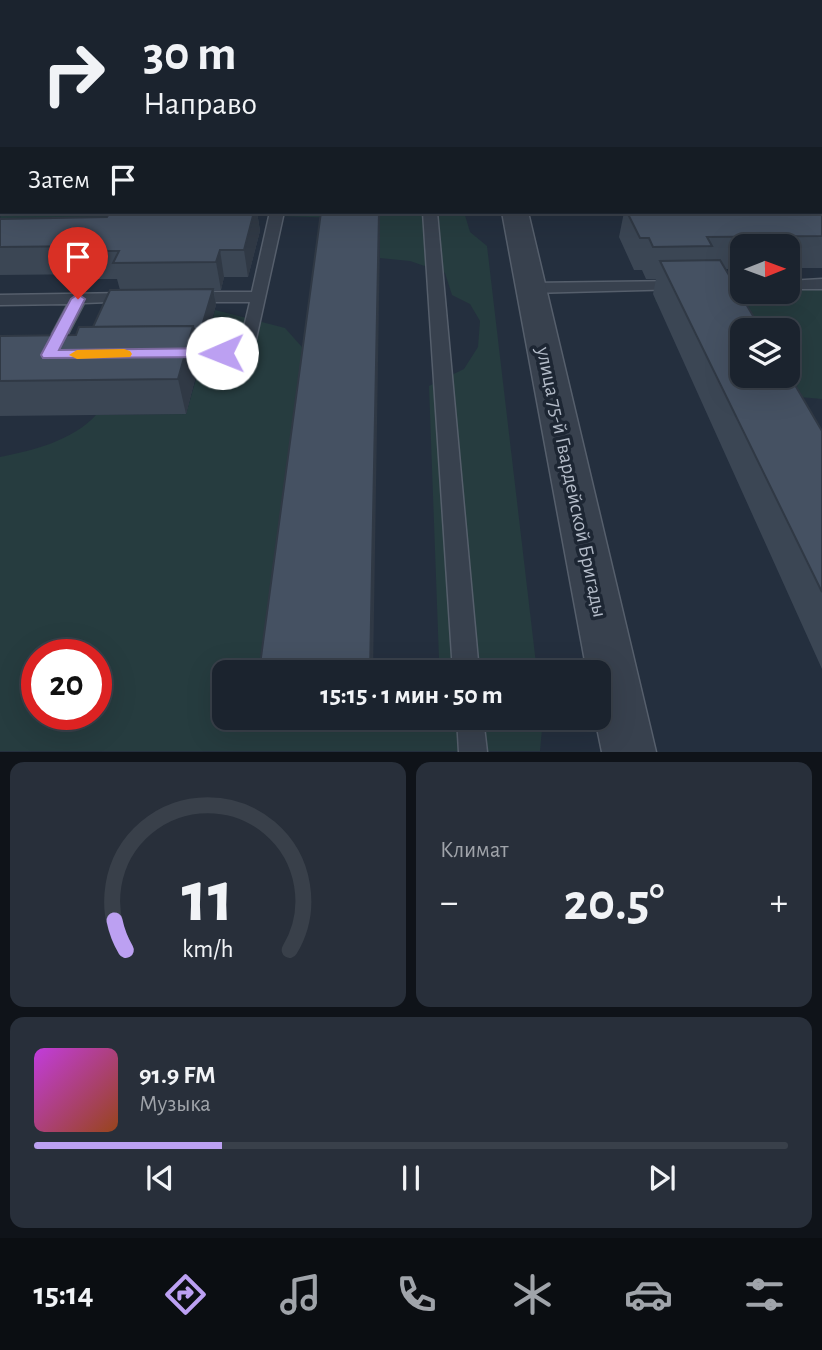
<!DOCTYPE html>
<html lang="ru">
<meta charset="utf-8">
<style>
:root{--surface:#1b232e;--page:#282f3a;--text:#f1f3f6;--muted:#a0a4aa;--line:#39404a;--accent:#bca0f2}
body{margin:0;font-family:"Alegreya Sans",sans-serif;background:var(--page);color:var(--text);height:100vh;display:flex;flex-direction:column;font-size:26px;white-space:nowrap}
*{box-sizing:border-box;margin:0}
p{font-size:23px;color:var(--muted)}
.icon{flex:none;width:38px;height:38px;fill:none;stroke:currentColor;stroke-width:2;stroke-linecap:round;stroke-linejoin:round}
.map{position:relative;height:752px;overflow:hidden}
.drawer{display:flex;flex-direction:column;gap:10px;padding:10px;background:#0f1319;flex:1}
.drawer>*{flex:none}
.guide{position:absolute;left:0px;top:0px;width:822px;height:214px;box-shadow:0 7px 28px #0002,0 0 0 2px var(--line);background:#1b232e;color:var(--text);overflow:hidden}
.needle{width:46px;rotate:89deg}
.fabs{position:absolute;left:730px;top:234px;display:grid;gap:14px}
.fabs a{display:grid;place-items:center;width:70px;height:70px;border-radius:14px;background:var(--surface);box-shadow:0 7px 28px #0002,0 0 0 2px var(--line);font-size:35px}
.speed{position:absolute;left:21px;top:639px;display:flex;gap:14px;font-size:35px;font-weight:700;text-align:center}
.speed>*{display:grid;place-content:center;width:91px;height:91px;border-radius:50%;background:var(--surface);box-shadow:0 7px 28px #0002,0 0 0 2px var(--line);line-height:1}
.speed .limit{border:10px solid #d22;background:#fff;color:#111}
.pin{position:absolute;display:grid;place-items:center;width:60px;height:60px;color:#fff;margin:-72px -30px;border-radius:50% 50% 50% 0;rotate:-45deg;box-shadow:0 0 7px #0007}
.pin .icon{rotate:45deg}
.me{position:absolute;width:77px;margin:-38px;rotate:269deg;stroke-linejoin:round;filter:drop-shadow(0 0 5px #0008)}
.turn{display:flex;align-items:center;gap:24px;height:147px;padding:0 28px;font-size:32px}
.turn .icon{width:91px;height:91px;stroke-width:2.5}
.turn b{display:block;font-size:49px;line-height:60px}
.then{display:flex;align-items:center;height:66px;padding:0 28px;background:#0003;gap:14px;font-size:26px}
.big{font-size:52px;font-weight:700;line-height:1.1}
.drawer .card{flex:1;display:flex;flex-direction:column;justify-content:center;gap:10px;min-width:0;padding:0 24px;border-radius:14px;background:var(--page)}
.drawer .dial{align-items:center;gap:0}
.dial svg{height:182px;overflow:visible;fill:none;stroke:var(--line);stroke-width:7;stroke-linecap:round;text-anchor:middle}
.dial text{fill:var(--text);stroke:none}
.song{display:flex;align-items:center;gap:21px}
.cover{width:84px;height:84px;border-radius:10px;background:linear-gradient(135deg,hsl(290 70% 55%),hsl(20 70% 35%))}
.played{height:7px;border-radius:4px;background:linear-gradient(90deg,var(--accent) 25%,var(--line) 25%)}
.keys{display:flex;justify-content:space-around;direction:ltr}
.heat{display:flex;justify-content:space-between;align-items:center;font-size:38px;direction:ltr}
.drawer .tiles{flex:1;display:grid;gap:10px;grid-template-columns:1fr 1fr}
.card:last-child{grid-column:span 2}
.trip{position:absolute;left:212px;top:660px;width:399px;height:70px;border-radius:14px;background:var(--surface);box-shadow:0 7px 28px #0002,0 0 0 2px var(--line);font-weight:700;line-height:70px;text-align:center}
.tabs{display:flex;height:112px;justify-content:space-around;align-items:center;background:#0b0e12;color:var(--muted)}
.tabs .icon{width:49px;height:49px}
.tabs .current{color:var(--accent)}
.tabs b{font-size:32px;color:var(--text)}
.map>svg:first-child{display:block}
.green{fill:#263c3f;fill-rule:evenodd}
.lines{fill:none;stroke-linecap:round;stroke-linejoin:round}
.lane-casing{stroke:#565f6c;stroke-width:3}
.street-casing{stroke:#565f6c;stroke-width:3}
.secondary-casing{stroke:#565f6c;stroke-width:4}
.lane{fill:#38414e;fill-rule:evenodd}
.street{fill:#38414e;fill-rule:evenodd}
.secondary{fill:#465061;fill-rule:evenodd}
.wall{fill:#3b4654}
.shaded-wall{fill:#303945}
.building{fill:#455162;stroke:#303945;stroke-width:2}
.route{fill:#bca0f2;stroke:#7a689d;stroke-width:2}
.slow{fill:#f59e0b}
.labels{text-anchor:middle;stroke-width:7;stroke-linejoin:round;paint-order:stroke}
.street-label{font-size:21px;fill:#b4bcc9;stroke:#1d2633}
</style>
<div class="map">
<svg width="822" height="752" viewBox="0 0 822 752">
<rect width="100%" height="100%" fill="#242f3e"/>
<g class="green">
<path d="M 2,203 L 2,212 L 106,212 L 105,214 L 111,220 L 135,217 L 138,212 L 464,212 L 470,232 L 487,246 L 537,672 L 432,672 L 439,659 L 429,386 L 464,369 L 478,347 L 480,321 L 470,304 L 452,295 L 445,273 L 410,261 L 380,258 L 380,237 L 368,229 L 340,218 L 246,215 L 218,218 L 195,232 L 120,233 L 113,244 L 61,245 L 66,230 L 57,220 L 0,221 Z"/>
<path d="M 822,287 L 822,399 L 788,396 L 788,331 L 742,331 L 702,306 L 656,302 L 654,295 L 742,289 L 742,292 L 788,292 L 788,288 Z"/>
<path d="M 215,310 L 285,328 L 309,355 L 271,672 L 224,672 L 224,718 L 265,718 L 264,731 L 372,729 L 385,718 L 543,718 L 540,751 L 0,751 L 0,457 C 34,450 72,441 96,415 L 186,414 L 199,369 L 0,371 L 0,358 L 209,330 ZM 37,654 L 96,654 L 96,714 L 37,714 Z"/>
</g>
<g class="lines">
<defs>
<g id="lane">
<path d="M 117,0 L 125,0 L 116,2 Z"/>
<rect x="409" y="0" width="8" height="2"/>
<rect x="821" y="105" width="1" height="6"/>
<rect x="0" y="118" width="2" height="6"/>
<path d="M 270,212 L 284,212 L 252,357 L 171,357 L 169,353 L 171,349 L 177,348 L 239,348 L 250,302 L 192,302 L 184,297 L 192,292 L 252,292 Z"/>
<path d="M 423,212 L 437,212 L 479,672 L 453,672 Z"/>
<path d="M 822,279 L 822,289 L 788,289 L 788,281 Z"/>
<path d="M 712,280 L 742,280 L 742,290 L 707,288 L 704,285 L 707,282 Z"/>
<path d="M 677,281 L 682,283 L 685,286 L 682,289 L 530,293 L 522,288 L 530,283 Z"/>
<path d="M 129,293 L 137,298 L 134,301 L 84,303 L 57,355 L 49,360 L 41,355 L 68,304 L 0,305 L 0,295 Z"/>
<path d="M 457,718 L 483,718 L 487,752 L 459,752 Z"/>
</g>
<g id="street">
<rect x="0" y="180" width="2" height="16"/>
<path d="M 502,212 L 528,212 L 656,752 L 602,752 L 595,718 L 598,718 L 598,672 L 587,672 Z"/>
</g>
<g id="secondary">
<path d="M 448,0 L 464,0 L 465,2 L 447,2 Z"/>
<rect x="821" y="176" width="1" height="16"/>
</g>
</defs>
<use href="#lane" class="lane-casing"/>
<use href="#street" class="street-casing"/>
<use href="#secondary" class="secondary-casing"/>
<use href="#lane" class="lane"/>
<use href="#street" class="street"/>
<use href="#secondary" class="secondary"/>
</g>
<g class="wall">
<rect x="298" y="0" width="99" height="2"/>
<path d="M 726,0 L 822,0 L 822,82 L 821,81 L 821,2 L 729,2 Z"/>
<path d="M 822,205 L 822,268 L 788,268 L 788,247 L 742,247 L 742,269 L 725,269 L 822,431 L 822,669 L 653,294 L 656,279 L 646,279 L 642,270 L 634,270 L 619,237 L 624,212 L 821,212 Z"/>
<path d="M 110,212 L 257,212 L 260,231 L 248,277 L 224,277 L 221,290 L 214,290 L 216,305 L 204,346 L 197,346 L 200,360 L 186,414 L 0,416 L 0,336 L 76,335 L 93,327 L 120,290 L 117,279 L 96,279 L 95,274 L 0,275 L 0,219 L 107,217 Z"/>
<path d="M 261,718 L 372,718 L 372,729 L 264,731 Z"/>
</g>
<g class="shaded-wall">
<path d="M 2,64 L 2,96 L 0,98 L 0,65 Z"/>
<path d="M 254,212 L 257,212 L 260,231 L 248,277 L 244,250 Z"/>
<path d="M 379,212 L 380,237 L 373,672 L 370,672 Z"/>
<path d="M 220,250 L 224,277 L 221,290 L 216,262 Z"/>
<path d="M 213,289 L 216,305 L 204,346 L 201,329 Z"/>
<path d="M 193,326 L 200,360 L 186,414 L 178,379 Z"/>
</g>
<g class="building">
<path d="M 350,0 L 397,0 L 397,2 L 349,2 Z"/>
<path d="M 527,0 L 563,0 L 565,2 L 528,2 Z"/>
<path d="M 755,0 L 822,0 L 822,53 L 821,51 L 821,2 L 758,2 Z"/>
<path d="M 2,29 L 2,64 L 0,65 L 0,30 Z"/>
<path d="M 821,205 L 822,205 L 822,236 L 707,237 L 712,246 L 653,247 L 649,238 L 640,238 L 627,212 L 821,212 Z"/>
<path d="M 110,212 L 254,212 L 244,250 L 220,250 L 216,262 L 113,263 L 119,251 L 88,251 L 91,246 L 0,247 L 0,219 L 107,217 Z"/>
<path d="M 321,212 L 379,212 L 370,672 L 259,672 Z"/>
<path d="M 720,260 L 762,331 L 742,331 L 742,376 L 788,376 L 788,373 L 822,431 L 822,592 L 660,261 Z"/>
<path d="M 213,289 L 201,329 L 194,329 L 193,326 L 93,327 L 110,290 Z"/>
<path d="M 193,326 L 178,379 L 0,381 L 0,336 L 76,335 L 79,327 Z"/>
</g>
<path class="route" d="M 78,294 L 85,299 L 59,350 L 222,348 L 229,353 L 222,357 L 43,358 L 41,355 L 71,299 Z"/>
<path class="slow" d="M 124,349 L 130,351 L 132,354 L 130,357 L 77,359 L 69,355 L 77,350 Z"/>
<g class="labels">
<g class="street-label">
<text transform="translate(572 482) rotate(78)" y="7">улица 75-й Гвардейской Бригады</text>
</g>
</g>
</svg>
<div class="fabs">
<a><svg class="needle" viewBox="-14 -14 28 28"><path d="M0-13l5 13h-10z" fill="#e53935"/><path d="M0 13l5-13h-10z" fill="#a0a4aa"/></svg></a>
<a><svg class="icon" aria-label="layers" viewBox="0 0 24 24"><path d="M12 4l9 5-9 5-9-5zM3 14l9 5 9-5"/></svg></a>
</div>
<div class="speed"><div class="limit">20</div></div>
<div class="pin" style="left:78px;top:299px;background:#d93025"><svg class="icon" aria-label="arrive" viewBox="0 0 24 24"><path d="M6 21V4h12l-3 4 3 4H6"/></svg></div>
<svg class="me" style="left:222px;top:353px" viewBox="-20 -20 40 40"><circle r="19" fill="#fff"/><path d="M0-13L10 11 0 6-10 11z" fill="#bca0f2"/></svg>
<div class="trip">15:15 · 1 мин · 50 m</div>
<div class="guide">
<div class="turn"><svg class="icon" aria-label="right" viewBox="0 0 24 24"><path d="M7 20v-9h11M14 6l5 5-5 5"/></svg><div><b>30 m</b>Направо</div></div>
<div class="then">Затем<svg class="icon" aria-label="arrive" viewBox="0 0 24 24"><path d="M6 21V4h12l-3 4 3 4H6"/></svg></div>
</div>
</div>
<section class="drawer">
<div class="tiles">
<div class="card dial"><svg viewBox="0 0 100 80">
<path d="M14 69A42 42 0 1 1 86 69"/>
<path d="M14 69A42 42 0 0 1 9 56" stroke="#bca0f2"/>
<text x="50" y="56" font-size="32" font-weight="700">11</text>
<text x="50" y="72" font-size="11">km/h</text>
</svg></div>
<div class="card"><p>Климат</p>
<div class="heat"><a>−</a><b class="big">20.5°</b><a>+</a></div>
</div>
<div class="card">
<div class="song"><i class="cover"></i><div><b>91.9 FM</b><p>Музыка</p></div></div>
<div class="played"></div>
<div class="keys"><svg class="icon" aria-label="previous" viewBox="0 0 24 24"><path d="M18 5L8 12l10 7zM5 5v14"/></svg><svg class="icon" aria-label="pause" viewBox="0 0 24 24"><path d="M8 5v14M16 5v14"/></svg><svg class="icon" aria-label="next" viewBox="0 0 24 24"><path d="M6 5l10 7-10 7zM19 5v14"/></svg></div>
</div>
</div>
</section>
<nav class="tabs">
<b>15:14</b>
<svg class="icon current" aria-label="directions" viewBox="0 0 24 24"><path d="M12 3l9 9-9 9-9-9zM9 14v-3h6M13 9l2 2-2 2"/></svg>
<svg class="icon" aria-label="music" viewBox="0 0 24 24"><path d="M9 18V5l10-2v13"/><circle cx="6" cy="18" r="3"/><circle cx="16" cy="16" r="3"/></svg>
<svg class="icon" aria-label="phone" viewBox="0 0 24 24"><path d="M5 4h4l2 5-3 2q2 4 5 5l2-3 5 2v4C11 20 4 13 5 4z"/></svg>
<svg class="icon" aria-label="climate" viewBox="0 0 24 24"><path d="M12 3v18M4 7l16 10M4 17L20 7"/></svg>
<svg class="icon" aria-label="car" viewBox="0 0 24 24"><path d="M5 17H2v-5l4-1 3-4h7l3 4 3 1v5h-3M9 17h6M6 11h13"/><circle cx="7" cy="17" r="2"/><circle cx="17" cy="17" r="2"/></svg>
<svg class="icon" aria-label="filters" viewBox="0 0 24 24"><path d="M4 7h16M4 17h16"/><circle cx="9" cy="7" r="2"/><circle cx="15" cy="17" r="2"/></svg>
</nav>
